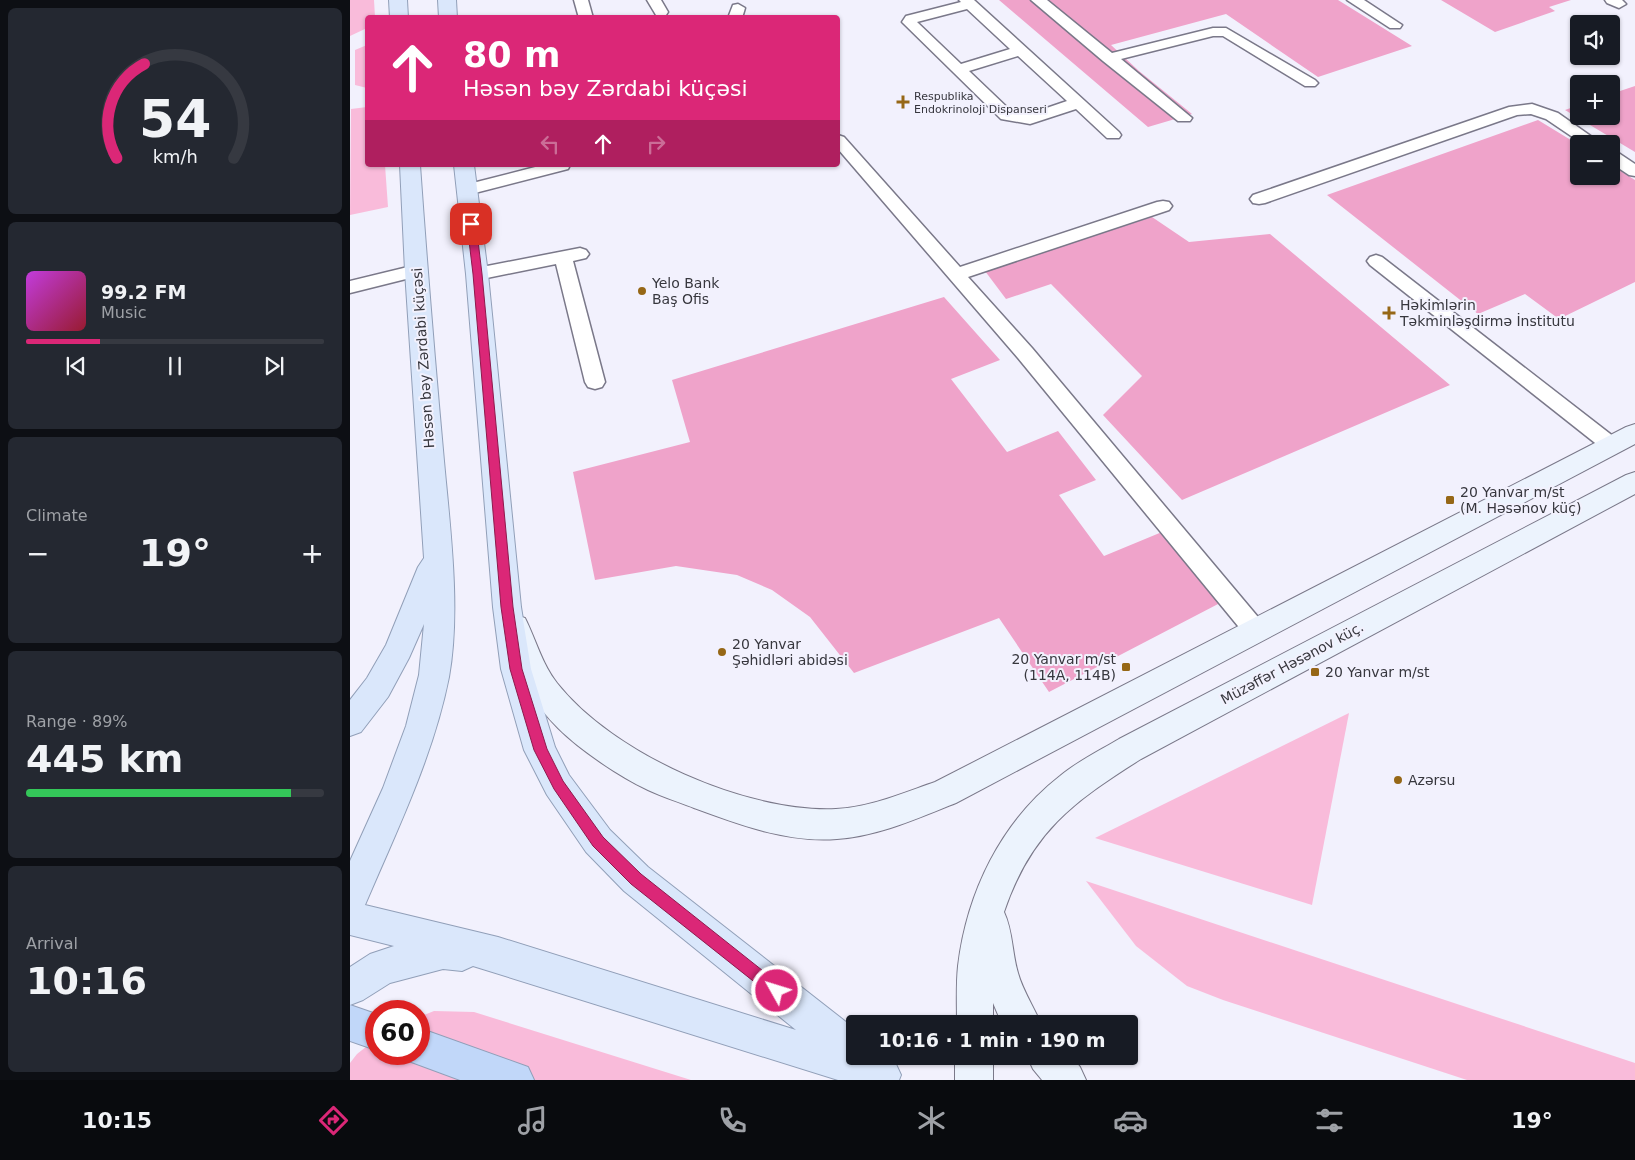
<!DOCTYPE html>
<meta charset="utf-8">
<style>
:root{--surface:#171b24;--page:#242831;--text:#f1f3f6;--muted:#9ea1a6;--line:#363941;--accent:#db2777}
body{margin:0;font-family:"DejaVu Sans",sans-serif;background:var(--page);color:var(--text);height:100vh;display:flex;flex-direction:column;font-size:19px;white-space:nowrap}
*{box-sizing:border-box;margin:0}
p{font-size:16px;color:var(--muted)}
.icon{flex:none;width:28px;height:28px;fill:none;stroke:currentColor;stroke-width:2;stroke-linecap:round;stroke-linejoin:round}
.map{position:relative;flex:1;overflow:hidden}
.drawer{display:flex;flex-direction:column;gap:8px;padding:8px;background:#0d0f14;width:350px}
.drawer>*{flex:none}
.banner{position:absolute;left:15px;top:15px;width:475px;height:152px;border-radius:5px;box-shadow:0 1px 4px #0004;background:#db2777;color:#fff;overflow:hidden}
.controls{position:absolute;left:1220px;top:15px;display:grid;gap:10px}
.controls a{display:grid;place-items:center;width:50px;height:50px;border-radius:5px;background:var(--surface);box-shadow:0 1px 4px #0004;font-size:25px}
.speed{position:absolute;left:15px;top:1000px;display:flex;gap:10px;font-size:25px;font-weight:700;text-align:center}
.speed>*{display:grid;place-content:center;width:65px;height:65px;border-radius:50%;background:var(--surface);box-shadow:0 1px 4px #0004;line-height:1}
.speed .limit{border:8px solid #d22;background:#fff;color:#111}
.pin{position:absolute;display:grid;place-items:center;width:42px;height:42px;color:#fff;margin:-21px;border-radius:10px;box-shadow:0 2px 8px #0006}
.me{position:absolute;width:55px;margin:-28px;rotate:309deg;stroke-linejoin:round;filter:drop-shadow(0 0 4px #0008)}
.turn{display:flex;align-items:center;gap:18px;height:105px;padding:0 15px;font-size:22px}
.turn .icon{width:65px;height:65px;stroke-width:2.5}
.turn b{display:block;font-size:35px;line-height:42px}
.lanes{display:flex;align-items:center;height:48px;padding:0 15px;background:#0003;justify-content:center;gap:25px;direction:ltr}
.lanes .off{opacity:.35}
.big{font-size:38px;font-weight:700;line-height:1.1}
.drawer .tile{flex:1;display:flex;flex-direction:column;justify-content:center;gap:8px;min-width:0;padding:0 18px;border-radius:8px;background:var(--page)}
.drawer .dial{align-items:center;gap:0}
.dial svg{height:130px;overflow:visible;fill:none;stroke:var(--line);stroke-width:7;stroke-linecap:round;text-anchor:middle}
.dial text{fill:var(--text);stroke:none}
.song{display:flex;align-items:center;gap:15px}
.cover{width:60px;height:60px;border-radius:8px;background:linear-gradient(135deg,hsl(290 70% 55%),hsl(350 70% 35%))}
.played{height:5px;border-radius:2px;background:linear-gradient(90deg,var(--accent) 25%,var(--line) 25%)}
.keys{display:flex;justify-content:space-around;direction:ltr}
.heat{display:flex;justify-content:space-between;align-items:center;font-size:28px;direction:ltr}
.charge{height:8px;border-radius:4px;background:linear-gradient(90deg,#34c759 89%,var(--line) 0)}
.trip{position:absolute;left:496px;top:1015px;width:292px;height:50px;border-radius:5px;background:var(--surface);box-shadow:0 1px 4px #0004;font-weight:700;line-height:50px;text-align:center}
.tab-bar{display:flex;height:80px;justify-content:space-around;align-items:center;background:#090b0e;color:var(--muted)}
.tab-bar .icon{width:35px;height:35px}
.tab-bar .selected{color:var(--accent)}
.tab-bar b{font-size:22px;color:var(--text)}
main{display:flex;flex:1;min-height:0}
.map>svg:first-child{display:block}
.green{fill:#f9bbda}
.forest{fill:#efa3ca}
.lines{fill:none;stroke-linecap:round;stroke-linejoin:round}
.lane-casing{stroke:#7a7889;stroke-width:3}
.secondary-casing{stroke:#7a7889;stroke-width:2}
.primary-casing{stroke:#919fb8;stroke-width:2}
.highway-casing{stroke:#919fb8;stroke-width:2}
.lane{fill:#fff;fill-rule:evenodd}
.secondary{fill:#ecf3fd;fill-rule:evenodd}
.primary{fill:#dae7fb;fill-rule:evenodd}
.highway{fill:#c1d7f9;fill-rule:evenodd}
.route{fill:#db2777;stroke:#8e194d}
.poi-dot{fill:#966716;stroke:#f2f1fd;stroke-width:2}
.labels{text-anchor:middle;stroke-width:4;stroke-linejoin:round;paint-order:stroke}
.far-poi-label{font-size:11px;fill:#37373e;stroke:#f2f1fd;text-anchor:start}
.poi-label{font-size:14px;fill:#37373e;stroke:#f2f1fd;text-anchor:start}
.street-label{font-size:14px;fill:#37373e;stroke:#f2f1fd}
</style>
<main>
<section class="drawer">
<div class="tile dial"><svg viewBox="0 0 100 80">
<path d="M14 69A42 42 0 1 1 86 69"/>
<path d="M14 69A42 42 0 0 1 31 11" stroke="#db2777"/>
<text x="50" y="56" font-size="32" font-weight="700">54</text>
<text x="50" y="72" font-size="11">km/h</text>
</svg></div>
<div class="tile">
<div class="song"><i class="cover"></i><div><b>99.2 FM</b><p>Music</p></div></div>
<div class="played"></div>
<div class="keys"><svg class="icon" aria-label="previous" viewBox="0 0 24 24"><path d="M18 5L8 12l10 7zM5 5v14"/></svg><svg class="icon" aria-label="pause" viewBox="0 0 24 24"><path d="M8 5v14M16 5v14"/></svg><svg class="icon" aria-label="next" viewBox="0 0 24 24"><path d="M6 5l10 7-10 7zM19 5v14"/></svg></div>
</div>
<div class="tile"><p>Climate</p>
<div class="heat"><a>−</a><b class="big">19°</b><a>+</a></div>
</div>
<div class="tile"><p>Range · 89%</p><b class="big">445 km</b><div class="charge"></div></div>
<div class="tile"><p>Arrival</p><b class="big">10:16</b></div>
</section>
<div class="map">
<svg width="1285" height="1080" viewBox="0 0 1285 1080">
<rect width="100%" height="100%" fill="#f2f1fd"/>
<g class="green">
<path d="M 0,0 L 24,0 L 25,17 L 18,18 L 17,28 L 0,36 Z"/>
<path d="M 17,45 L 18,45 L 17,88 L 5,85 L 5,50 Z"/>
<path d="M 17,107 L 18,165 L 35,165 L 38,207 L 0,215 L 1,109 Z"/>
<path d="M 999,713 L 962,905 L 745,838 Z"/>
<path d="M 736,881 L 1285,1063 L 1285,1080 L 1117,1080 L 873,1000 L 837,986 L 786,946 Z"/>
<path d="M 84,1011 L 124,1012 L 341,1080 L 0,1080 L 0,1063 L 7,1054 L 26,1039 L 26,1054 L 69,1054 L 69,1017 Z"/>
</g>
<g class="forest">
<path d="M 649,0 L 988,0 L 1062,46 L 968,77 L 876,14 L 761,45 L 789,71 L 842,114 L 798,127 Z"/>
<path d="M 1091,0 L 1221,0 L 1199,7 L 1205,11 L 1145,32 Z"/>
<path d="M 1285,86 L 1285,152 L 1215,110 L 1229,105 L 1229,116 L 1261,116 L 1261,94 Z"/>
<path d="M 1188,120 L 1229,145 L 1229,176 L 1261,176 L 1261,165 L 1285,180 L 1285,282 L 1209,319 L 1175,294 L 1128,314 L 977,195 Z"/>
<path d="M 802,217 L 839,242 L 920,234 L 1100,385 L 832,500 L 753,415 L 792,376 L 701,284 L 656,299 L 635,271 Z"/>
<path d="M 594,297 L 650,360 L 601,379 L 657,452 L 708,431 L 746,480 L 709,495 L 754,556 L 812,532 L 870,603 L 699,692 L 649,618 L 504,673 L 460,617 L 422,590 L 387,575 L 326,566 L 245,580 L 223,472 L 340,442 L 322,380 Z"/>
</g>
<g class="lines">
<defs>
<g id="lane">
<path d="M 224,0 L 238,0 L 243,18 L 229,18 Z"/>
<path d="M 297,0 L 311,0 L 318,12 L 316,15 L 306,15 Z"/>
<path d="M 609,0 L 624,0 L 769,132 L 771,135 L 769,138 L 757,138 L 726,109 L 680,124 L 651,119 L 552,22 L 556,16 L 611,2 ZM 617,9 L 660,49 L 611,64 L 567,22 ZM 668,56 L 717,101 L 679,114 L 662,112 L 619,71 Z"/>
<path d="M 681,0 L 697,0 L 762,53 L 863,28 L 876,28 L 965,80 L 968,83 L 965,86 L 955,86 L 873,36 L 863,36 L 771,59 L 842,118 L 840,121 L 828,121 L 753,61 Z"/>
<path d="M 997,0 L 1014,0 L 1052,25 L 1050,28 L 1040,28 Z"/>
<path d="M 1255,0 L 1272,0 L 1276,4 L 1269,8 L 1257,3 Z"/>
<path d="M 388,4 L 395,8 L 392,18 L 378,18 L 383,5 Z"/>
<path d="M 1182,104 L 1208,113 L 1252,144 L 1233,144 L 1196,119 L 1181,114 L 1167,115 L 915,203 L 909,204 L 903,203 L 900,199 L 903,195 L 1159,107 Z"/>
<path d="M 488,135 L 494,137 L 610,267 L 807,202 L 813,201 L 819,202 L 822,206 L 819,210 L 618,277 L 682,348 L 913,623 L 917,630 L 913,637 L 905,640 L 897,637 L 668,358 L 488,149 Z"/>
<path d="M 1261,150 L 1267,152 L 1285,164 L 1285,176 L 1279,175 L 1261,163 Z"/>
<path d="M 193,165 L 220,165 L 218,169 L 117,195 L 111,194 L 109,190 L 111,186 Z"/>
<path d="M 230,248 L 236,250 L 239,254 L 236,258 L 223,261 L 255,382 L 252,387 L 245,389 L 238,387 L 235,382 L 206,264 L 127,280 L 121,278 L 118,274 L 121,270 L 127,268 Z"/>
<path d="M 1026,255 L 1032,257 L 1268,440 L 1271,445 L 1268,450 L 1261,453 L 1254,450 L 1020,265 L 1017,261 L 1020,257 Z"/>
<path d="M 66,265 L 72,267 L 75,271 L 72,275 L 0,293 L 0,281 Z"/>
</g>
<g id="secondary">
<path d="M 1285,424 L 1285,444 L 606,803 C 568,818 529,836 487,839 C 438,843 390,825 344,808 C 329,802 313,797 298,790 C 270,777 230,750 208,728 C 180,701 164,663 150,627 L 155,618 L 165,615 L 175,618 C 186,640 192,664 207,683 C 263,754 396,813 486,809 C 521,807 553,793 585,782 L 1276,427 Z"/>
<path d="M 1285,472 L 1285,494 L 791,759 C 723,802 681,832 654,912 C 663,931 662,953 668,973 C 673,991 684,1007 691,1024 L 652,1024 L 643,1003 L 643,1024 L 607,1024 C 607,1005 606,985 608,966 C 617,892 651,822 710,776 C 728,761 749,751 769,739 L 1276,475 Z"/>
<rect x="605" y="1056" width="38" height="24"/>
<path d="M 677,1056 L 721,1056 L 730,1067 L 736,1080 L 692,1080 L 683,1069 Z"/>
</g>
<g id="primary">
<path d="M 39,0 L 57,0 L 58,18 L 40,18 Z"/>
<path d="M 88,0 L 106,0 L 107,18 L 89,18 Z"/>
<path d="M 50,165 L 70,165 C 77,264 85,362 94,461 C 100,527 111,611 99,677 C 83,757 47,830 15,905 L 148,937 L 446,1030 L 274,891 L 236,852 L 197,795 L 174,750 L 151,669 L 143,607 L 116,274 L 104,165 L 124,165 L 138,274 L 171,607 L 181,669 L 205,747 L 219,775 L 260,830 L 298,867 L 505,1029 L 505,1056 L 532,1056 L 545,1062 L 551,1075 L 549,1080 L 488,1080 L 123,966 L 112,971 L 93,969 L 40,983 L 13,1000 L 0,1005 L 0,967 L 20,954 L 44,946 L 0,935 L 0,861 L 33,788 L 56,726 L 69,675 L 74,624 L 59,658 L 38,697 L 11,732 L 0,736 L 0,700 L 17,678 L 36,645 L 68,567 L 74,558 L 55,271 Z"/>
</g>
<g id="highway">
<path d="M 0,1005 L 26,1014 L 26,1050 L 0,1041 Z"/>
<path d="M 69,1028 L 178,1067 L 184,1080 L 110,1080 L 56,1060 L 53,1054 L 69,1054 Z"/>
</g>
</defs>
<use href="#lane" class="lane-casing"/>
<use href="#secondary" class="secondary-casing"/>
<use href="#primary" class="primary-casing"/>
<use href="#highway" class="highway-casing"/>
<use href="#lane" class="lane"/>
<use href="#secondary" class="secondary"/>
<use href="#primary" class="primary"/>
<use href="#highway" class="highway"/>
</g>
<path class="route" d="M 121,221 L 126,224 L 132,274 L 163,607 L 172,669 L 197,749 L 213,781 L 253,837 L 291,874 L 432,986 L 434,991 L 432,996 L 427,999 L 422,996 L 281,884 L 243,846 L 204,789 L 184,750 L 160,669 L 151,607 L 123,274 L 117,224 Z"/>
<g class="poi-dot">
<path d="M550.5 94.5h5v5h5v5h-5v5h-5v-5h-5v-5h5z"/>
<circle cx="292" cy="291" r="5"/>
<path d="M1036.5 305.5h5v5h5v5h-5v5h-5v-5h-5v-5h5z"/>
<rect x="1095" y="495" width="10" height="10" rx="2.5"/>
<circle cx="372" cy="652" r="5"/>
<rect x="771" y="662" width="10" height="10" rx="2.5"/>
<rect x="960" y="667" width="10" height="10" rx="2.5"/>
<circle cx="1048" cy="780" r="5"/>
</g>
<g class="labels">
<g class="far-poi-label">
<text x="564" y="100">Respublika<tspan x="564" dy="13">Endokrinoloji Dispanseri</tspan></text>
</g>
<g class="poi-label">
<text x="302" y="288">Yelo Bank<tspan x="302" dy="16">Baş Ofis</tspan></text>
<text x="1050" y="310">Həkimlərin<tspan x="1050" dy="16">Təkminləşdirmə İnstitutu</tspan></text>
<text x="1110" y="497">20 Yanvar m/st<tspan x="1110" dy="16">(M. Həsənov küç)</tspan></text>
<text x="382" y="649">20 Yanvar<tspan x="382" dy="16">Şəhidləri abidəsi</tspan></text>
<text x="766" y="664" text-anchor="end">20 Yanvar m/st<tspan x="766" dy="16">(114A, 114B)</tspan></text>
<text x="975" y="677">20 Yanvar m/st</text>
<text x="1058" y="785">Azərsu</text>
</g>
<g class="street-label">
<text transform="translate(73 358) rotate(-94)" y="5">Həsən bəy Zərdabi küçəsi</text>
<text transform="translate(942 663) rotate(-28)" y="5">Müzəffər Həsənov küç.</text>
</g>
</g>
</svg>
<div class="controls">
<a><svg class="icon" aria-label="sound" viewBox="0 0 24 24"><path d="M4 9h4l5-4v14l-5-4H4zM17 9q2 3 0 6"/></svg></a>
<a>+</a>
<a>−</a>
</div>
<div class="speed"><div class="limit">60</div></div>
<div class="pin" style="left:121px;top:224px;background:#d93025"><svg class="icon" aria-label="arrive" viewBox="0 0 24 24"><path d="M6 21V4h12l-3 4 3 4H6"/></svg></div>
<svg class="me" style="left:427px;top:991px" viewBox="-20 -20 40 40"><circle r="17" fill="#db2777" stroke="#fff" stroke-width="3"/><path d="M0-11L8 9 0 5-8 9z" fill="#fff"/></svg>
<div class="trip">10:16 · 1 min · 190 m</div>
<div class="banner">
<div class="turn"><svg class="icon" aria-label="ahead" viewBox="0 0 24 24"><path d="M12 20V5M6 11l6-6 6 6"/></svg><div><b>80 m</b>Həsən bəy Zərdabi küçəsi</div></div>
<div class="lanes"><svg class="icon off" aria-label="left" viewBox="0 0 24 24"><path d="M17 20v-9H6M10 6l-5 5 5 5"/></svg><svg class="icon" aria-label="ahead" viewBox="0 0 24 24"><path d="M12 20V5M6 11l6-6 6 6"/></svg><svg class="icon off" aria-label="right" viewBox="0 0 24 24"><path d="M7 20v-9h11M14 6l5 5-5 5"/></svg></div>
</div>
</div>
</main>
<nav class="tab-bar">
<b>10:15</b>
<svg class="icon selected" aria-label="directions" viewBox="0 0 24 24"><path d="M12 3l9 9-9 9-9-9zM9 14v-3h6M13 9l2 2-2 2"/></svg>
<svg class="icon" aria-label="music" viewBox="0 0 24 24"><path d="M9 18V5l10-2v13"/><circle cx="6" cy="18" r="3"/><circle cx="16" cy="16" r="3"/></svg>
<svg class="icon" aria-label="phone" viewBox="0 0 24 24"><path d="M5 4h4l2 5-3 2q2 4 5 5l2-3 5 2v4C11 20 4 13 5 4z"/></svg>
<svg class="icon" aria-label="climate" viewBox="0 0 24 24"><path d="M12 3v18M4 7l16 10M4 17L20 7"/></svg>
<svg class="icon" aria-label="car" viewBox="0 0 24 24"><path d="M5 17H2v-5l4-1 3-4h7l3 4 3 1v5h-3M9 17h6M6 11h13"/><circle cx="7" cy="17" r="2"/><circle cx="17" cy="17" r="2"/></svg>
<svg class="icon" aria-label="filters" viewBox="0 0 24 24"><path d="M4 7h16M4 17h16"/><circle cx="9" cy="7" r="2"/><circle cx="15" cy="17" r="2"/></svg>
<b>19°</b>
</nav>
